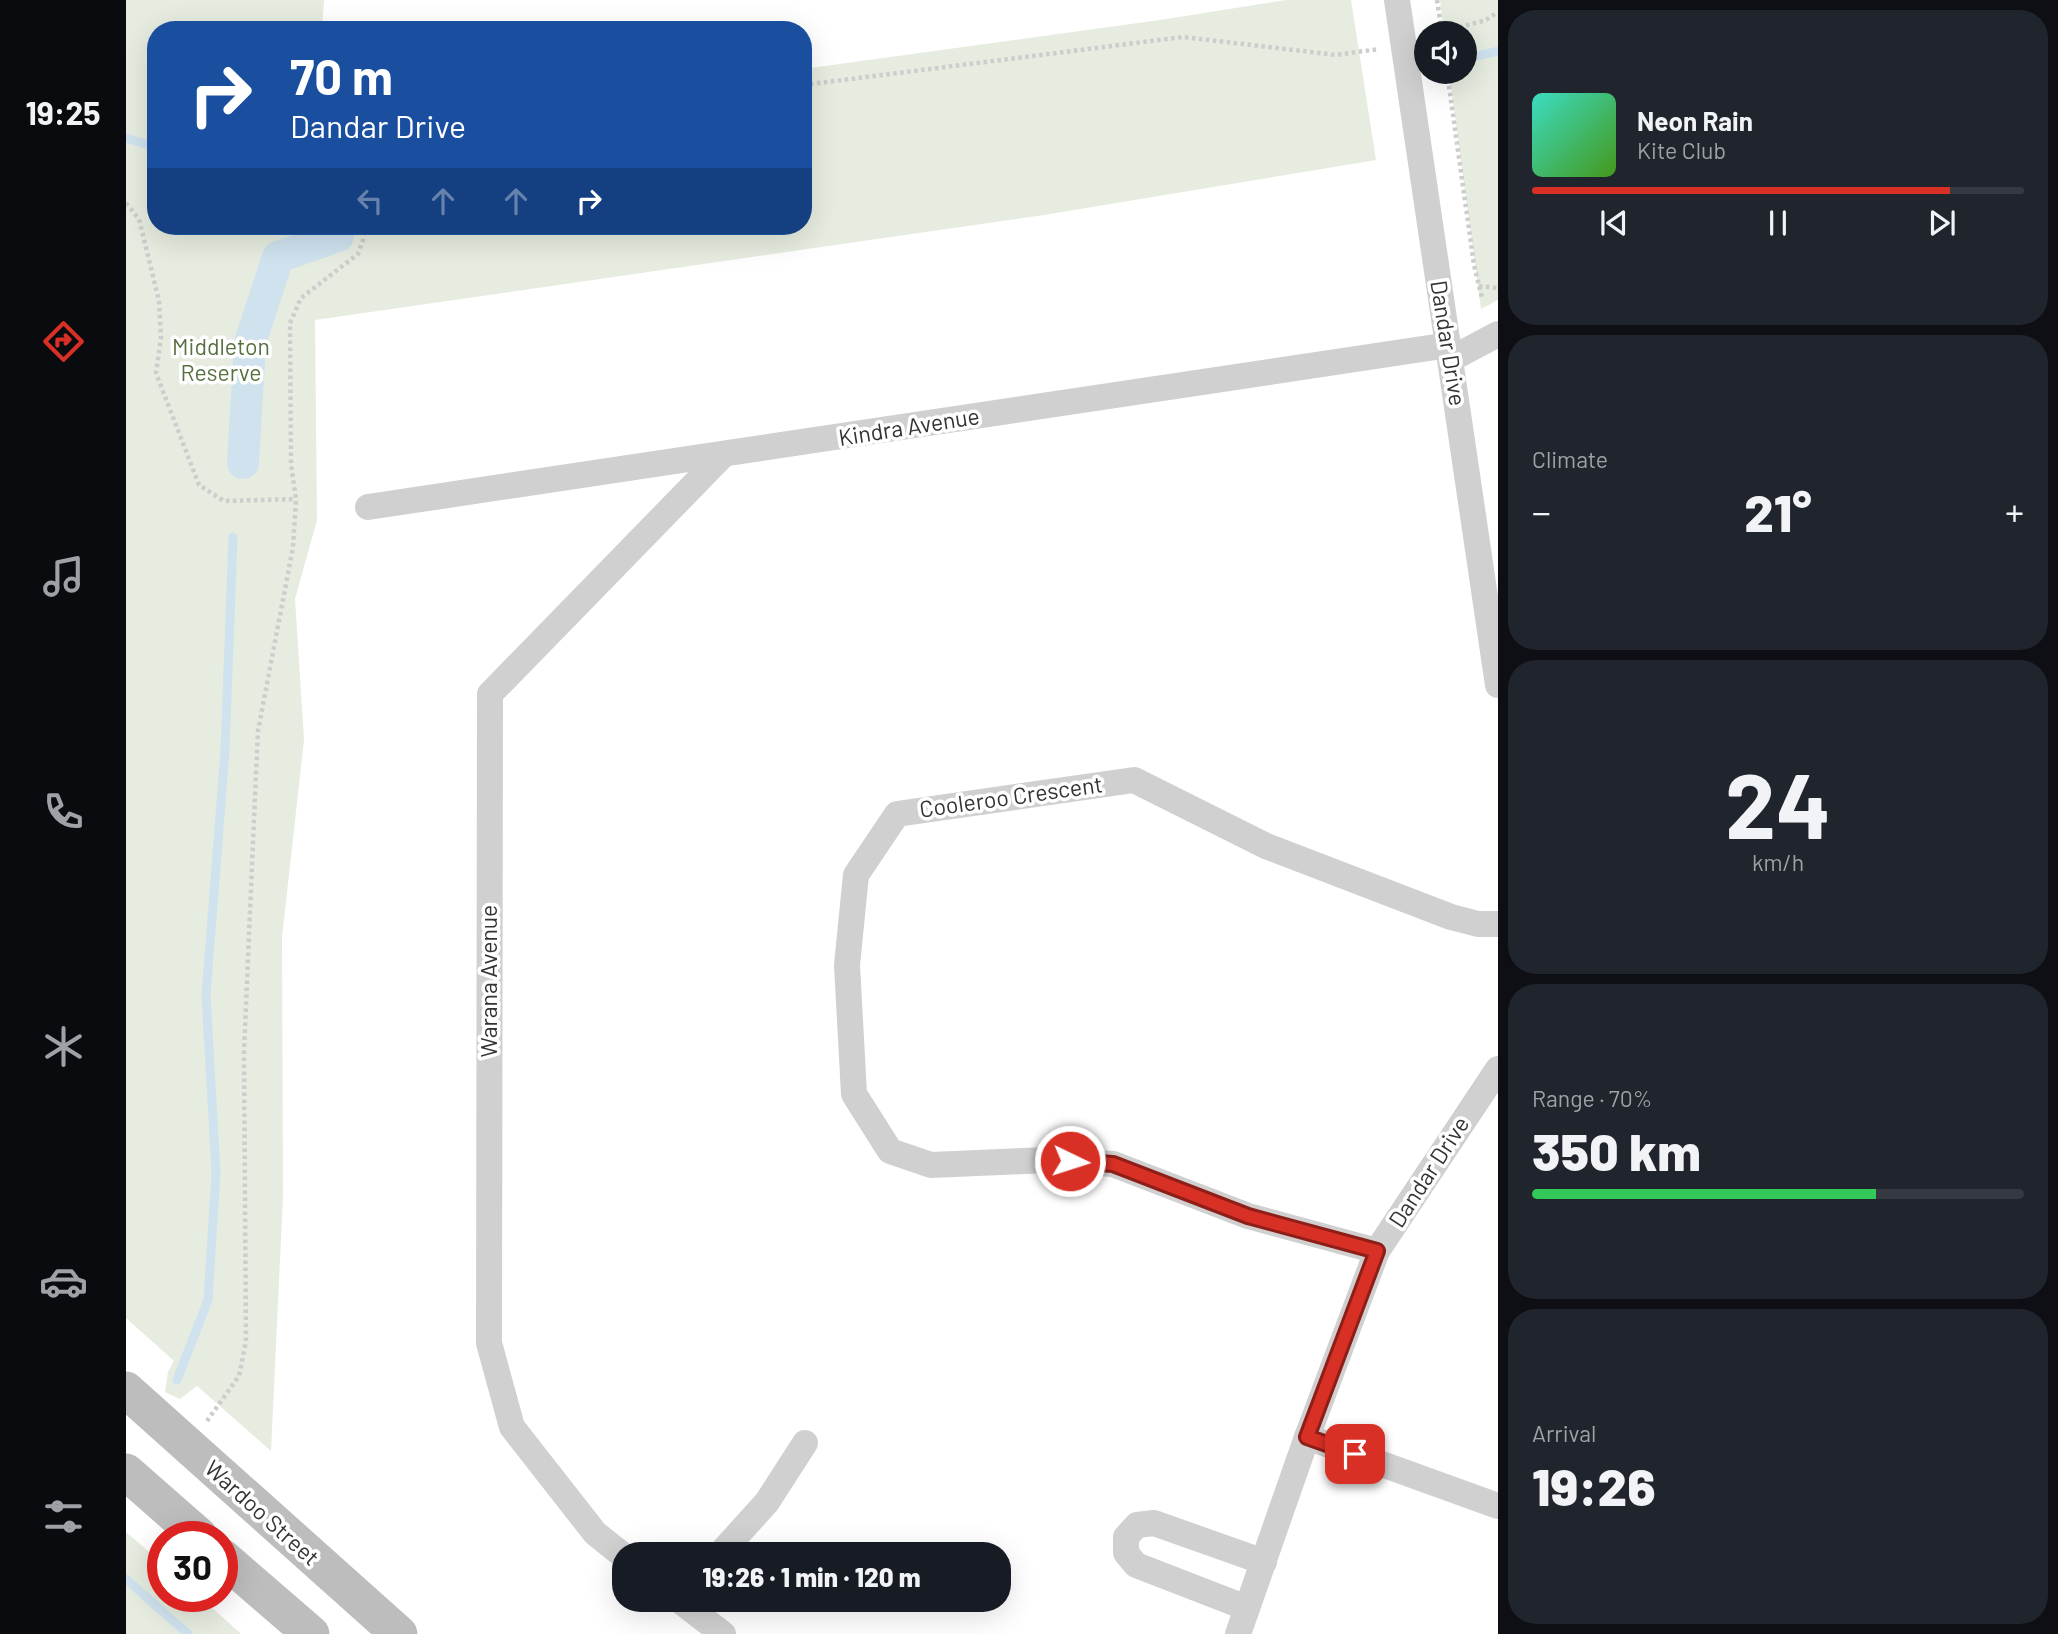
<!DOCTYPE html>
<meta charset="utf-8">
<style>
:root{--surface:#171b24;--page:#20242c;--text:#f1f3f6;--muted:#9ea1a6;--line:#363941;--accent:#d93025}
body{margin:0;font-family:Barlow,sans-serif;background:var(--page);color:var(--text);height:100vh;display:flex;flex-direction:column;font-size:26px;white-space:nowrap}
*{box-sizing:border-box;margin:0}
p{font-size:23px;color:var(--muted)}
.icon{flex:none;width:38px;height:38px;fill:none;stroke:currentColor;stroke-width:2;stroke-linecap:round;stroke-linejoin:round}
.map{position:relative;flex:1;overflow:hidden}
.panel{display:flex;flex-direction:column;gap:10px;padding:10px;background:#0d0f14;width:560px}
.panel>*{flex:none}
.top-card{position:absolute;left:21px;top:21px;width:665px;height:214px;border-radius:28px;box-shadow:0 7px 28px #0002;background:#1a4fa0;color:#fff;overflow:hidden}
.buttons{position:absolute;left:1288px;top:21px;display:grid;gap:14px}
.buttons a{display:grid;place-items:center;width:63px;height:63px;border-radius:50%;background:var(--surface);box-shadow:0 7px 28px #0002;font-size:35px}
.speed{position:absolute;left:21px;top:1521px;display:flex;gap:14px;font-size:35px;font-weight:700;text-align:center}
.speed>*{display:grid;place-content:center;width:91px;height:91px;border-radius:50%;background:var(--surface);box-shadow:0 7px 28px #0002;line-height:1}
.speed .limit{border:10px solid #d22;background:#fff;color:#111}
.pin{position:absolute;display:grid;place-items:center;width:60px;height:60px;color:#fff;margin:-30px;border-radius:14px;box-shadow:0 4px 10px #0006}
.me{position:absolute;width:77px;margin:-38px;rotate:94deg;stroke-linejoin:round;filter:drop-shadow(0 0 5px #0008)}
.turn{display:flex;align-items:center;gap:24px;height:147px;padding:0 28px;font-size:32px}
.turn .icon{width:91px;height:91px;stroke-width:2.5}
.turn b{display:block;font-size:49px;line-height:60px}
.lanes{display:flex;align-items:center;height:66px;padding:0 28px;background:#0003;justify-content:center;gap:35px;direction:ltr}
.lanes .off{opacity:.35}
.big{font-size:52px;font-weight:800;line-height:1.1}
.panel .tile{flex:1;display:flex;flex-direction:column;justify-content:center;gap:10px;min-width:0;padding:0 24px;border-radius:28px;background:var(--page)}
.panel .dial{align-items:center;gap:0}
.dial b{font-size:91px;line-height:1}
.song{display:flex;align-items:center;gap:21px}
.cover{width:84px;height:84px;border-radius:10px;background:linear-gradient(135deg,hsl(170 70% 55%),hsl(100 70% 35%))}
.played{height:7px;border-radius:4px;background:linear-gradient(90deg,var(--accent) 85%,var(--line) 85%)}
.keys{display:flex;justify-content:space-around;direction:ltr}
.heat{display:flex;justify-content:space-between;align-items:center;font-size:38px;direction:ltr}
.charge{height:10px;border-radius:5px;background:linear-gradient(90deg,#34c759 70%,var(--line) 0)}
.trip{position:absolute;left:486px;top:1542px;width:399px;height:70px;border-radius:28px;background:var(--surface);box-shadow:0 7px 28px #0002;font-weight:800;line-height:70px;text-align:center}
main{display:flex;flex:1;min-height:0}
.menu{display:flex;flex-direction:column;width:126px;justify-content:space-around;align-items:center;background:#090b0e;color:var(--muted)}
.menu .icon{width:49px;height:49px}
.menu .current{color:var(--accent)}
.menu b{font-size:32px;color:var(--text)}
.map>svg:first-child{display:block}
.green{fill:#e6ecdf}
.lines{fill:none;stroke-linecap:round;stroke-linejoin:round}
.stream{stroke:#cfe2ee;stroke-width:9}
.canal{stroke:#cfe2ee;stroke-width:32}
.path{stroke:#cdcdcd;stroke-width:4.5;stroke-dasharray:3.5 3.5;stroke-linecap:butt}
.minor{stroke:#d0d0d0;stroke-width:26}
.secondary{stroke:#bdbdbd;stroke-width:37}
.route-casing{stroke:#8d1f18;stroke-width:18}
.route{stroke:#d93025;stroke-width:12}
.labels{text-anchor:middle;stroke-width:7;stroke-linejoin:round;paint-order:stroke}
.street-label{font-size:23px;fill:#333;stroke:#fff}
.park-label{font-size:23px;fill:#56703f;stroke:#fff}
</style>
<main>
<nav class="menu">
<b>19:25</b>
<svg class="icon current" aria-label="directions" viewBox="0 0 24 24"><path d="M12 3l9 9-9 9-9-9zM9 14v-3h6M13 9l2 2-2 2"/></svg>
<svg class="icon" aria-label="music" viewBox="0 0 24 24"><path d="M9 18V5l10-2v13"/><circle cx="6" cy="18" r="3"/><circle cx="16" cy="16" r="3"/></svg>
<svg class="icon" aria-label="phone" viewBox="0 0 24 24"><path d="M5 4h4l2 5-3 2q2 4 5 5l2-3 5 2v4C11 20 4 13 5 4z"/></svg>
<svg class="icon" aria-label="climate" viewBox="0 0 24 24"><path d="M12 3v18M4 7l16 10M4 17L20 7"/></svg>
<svg class="icon" aria-label="car" viewBox="0 0 24 24"><path d="M5 17H2v-5l4-1 3-4h7l3 4 3 1v5h-3M9 17h6M6 11h13"/><circle cx="7" cy="17" r="2"/><circle cx="17" cy="17" r="2"/></svg>
<svg class="icon" aria-label="filters" viewBox="0 0 24 24"><path d="M4 7h16M4 17h16"/><circle cx="9" cy="7" r="2"/><circle cx="15" cy="17" r="2"/></svg>
</nav>
<div class="map">
<svg width="1372" height="1634" viewBox="0 0 1372 1634">
<rect width="100%" height="100%" fill="#fff"/>
<g class="green">
<path d="M 0,0 L 198,0 L 196,30 L 30,30 L 30,226 L 677,226 L 677,69 L 1034,20 L 1160,0 L 1225,0 L 1250,160 L 918,215 L 189,320 L 191,520 L 169,599 L 178,740 L 156,937 L 157,1196 L 145,1451 L 71,1386 L 54,1399 L 39,1392 L 42,1372 L 48,1361 L 0,1318 Z"/>
<path d="M 1314,0 L 1372,0 L 1372,300 L 1355,309 L 1323,72 L 1339,72 L 1339,33 L 1318,33 Z"/>
<path d="M 0,1532 L 37,1564 L 37,1596 L 73,1596 L 115,1634 L 0,1634 Z"/>
</g>
<g class="lines">
<g class="stream">
<path d="M 1343,58 L 1372,51"/>
<path d="M 0,138 L 30,147"/>
<path d="M 192,226 L 212,236"/>
<path d="M 51,1380 L 82,1300 L 90,1173 L 80,995 L 99,751 L 107,537"/>
<path d="M 0,1579 L 62,1634"/>
</g>
<path class="canal" d="M 117,463 L 124,343 L 152,257 L 212,236"/>
<g class="path">
<path d="M 1311,0 L 1316,33"/>
<path d="M 1313,33 L 1360,20 L 1372,12"/>
<path d="M 1321,72 L 1348,265 L 1356,298"/>
<path d="M 677,85 L 1057,37 L 1210,55 L 1253,49"/>
<path d="M 0,203 L 13,219 L 33,301 L 35,338 L 30,373 L 73,485 L 98,501 L 170,499"/>
<path d="M 1353,286 L 1372,288"/>
<path d="M 81,1421 L 113,1376 L 120,1341 L 118,1052 L 129,796 L 132,731 L 167,547 L 170,499 L 165,464 L 164,323 L 175,298 L 232,254 L 237,240 L 239,226"/>
</g>
<g class="minor">
<path d="M 1271,0 L 1372,685"/>
<path d="M 1325,359 L 1372,334"/>
<path d="M 242,507 L 1323,345"/>
<path d="M 1251,1251 L 1122,1216 L 987,1164 L 922,1160 L 805,1165 L 764,1151 L 728,1094 L 721,965 L 730,875 L 771,814 L 1008,780 L 1140,846 L 1325,917 L 1352,924 L 1372,924"/>
<path d="M 1181,1437 L 1372,1506"/>
<path d="M 594,1554 L 641,1502 L 679,1443"/>
<path d="M 499,1557 L 469,1533 L 386,1427 L 363,1343 L 364,694 L 597,455"/>
<path d="M 553,1600 L 597,1634"/>
<path d="M 1121,1608 L 1010,1565 L 1000,1553 L 1000,1537 L 1011,1525 L 1028,1523 L 1138,1562"/>
<path d="M 1112,1634 L 1181,1437 L 1251,1251 L 1372,1069"/>
</g>
<g class="secondary">
<path d="M 0,1390 L 273,1634"/>
<path d="M 0,1472 L 73,1536"/>
<path d="M 96,1557 L 185,1634"/>
</g>
</g>
<g class="lines">
<defs>
<path id="route" d="M 944,1161 L 987,1164 L 1122,1216 L 1251,1251 L 1181,1437 L 1229,1454"/>
</defs>
<use href="#route" class="route-casing"/>
<use href="#route" class="route"/>
</g>
<g class="labels">
<g class="street-label">
<text transform="translate(1322 343) rotate(81)" y="8">Dandar Drive</text>
<text transform="translate(783 427) rotate(-9)" y="8">Kindra Avenue</text>
<text transform="translate(885 797) rotate(-8)" y="8">Cooleroo Crescent</text>
<text transform="translate(363 981) rotate(-90)" y="8">Warana Avenue</text>
<text transform="translate(1303 1172) rotate(-57)" y="8">Dandar Drive</text>
<text transform="translate(136 1513) rotate(42)" y="8">Wardoo Street</text>
</g>
<g class="park-label">
<text x="95" y="355">Middleton<tspan x="95" dy="26">Reserve</tspan></text>
</g>
</g>
</svg>
<div class="buttons">
<a><svg class="icon" aria-label="sound" viewBox="0 0 24 24"><path d="M4 9h4l5-4v14l-5-4H4zM17 9q2 3 0 6"/></svg></a>
</div>
<div class="speed"><div class="limit">30</div></div>
<div class="pin" style="left:1229px;top:1454px;background:#d93025"><svg class="icon" aria-label="arrive" viewBox="0 0 24 24"><path d="M6 21V4h12l-3 4 3 4H6"/></svg></div>
<svg class="me" style="left:944px;top:1161px" viewBox="-20 -20 40 40"><circle r="17" fill="#d93025" stroke="#fff" stroke-width="3"/><path d="M0-11L8 9 0 5-8 9z" fill="#fff"/></svg>
<div class="trip">19:26 · 1 min · 120 m</div>
<div class="top-card">
<div class="turn"><svg class="icon" aria-label="right" viewBox="0 0 24 24"><path d="M7 20v-9h11M14 6l5 5-5 5"/></svg><div><b>70 m</b>Dandar Drive</div></div>
<div class="lanes"><svg class="icon off" aria-label="left" viewBox="0 0 24 24"><path d="M17 20v-9H6M10 6l-5 5 5 5"/></svg><svg class="icon off" aria-label="ahead" viewBox="0 0 24 24"><path d="M12 20V5M6 11l6-6 6 6"/></svg><svg class="icon off" aria-label="ahead" viewBox="0 0 24 24"><path d="M12 20V5M6 11l6-6 6 6"/></svg><svg class="icon" aria-label="right" viewBox="0 0 24 24"><path d="M7 20v-9h11M14 6l5 5-5 5"/></svg></div>
</div>
</div>
<section class="panel">
<div class="tile">
<div class="song"><i class="cover"></i><div><b>Neon Rain</b><p>Kite Club</p></div></div>
<div class="played"></div>
<div class="keys"><svg class="icon" aria-label="previous" viewBox="0 0 24 24"><path d="M18 5L8 12l10 7zM5 5v14"/></svg><svg class="icon" aria-label="pause" viewBox="0 0 24 24"><path d="M8 5v14M16 5v14"/></svg><svg class="icon" aria-label="next" viewBox="0 0 24 24"><path d="M6 5l10 7-10 7zM19 5v14"/></svg></div>
</div>
<div class="tile"><p>Climate</p>
<div class="heat"><a>−</a><b class="big">21°</b><a>+</a></div>
</div>
<div class="tile dial"><b>24</b><p>km/h</p></div>
<div class="tile"><p>Range · 70%</p><b class="big">350 km</b><div class="charge"></div></div>
<div class="tile"><p>Arrival</p><b class="big">19:26</b></div>
</section>
</main>
